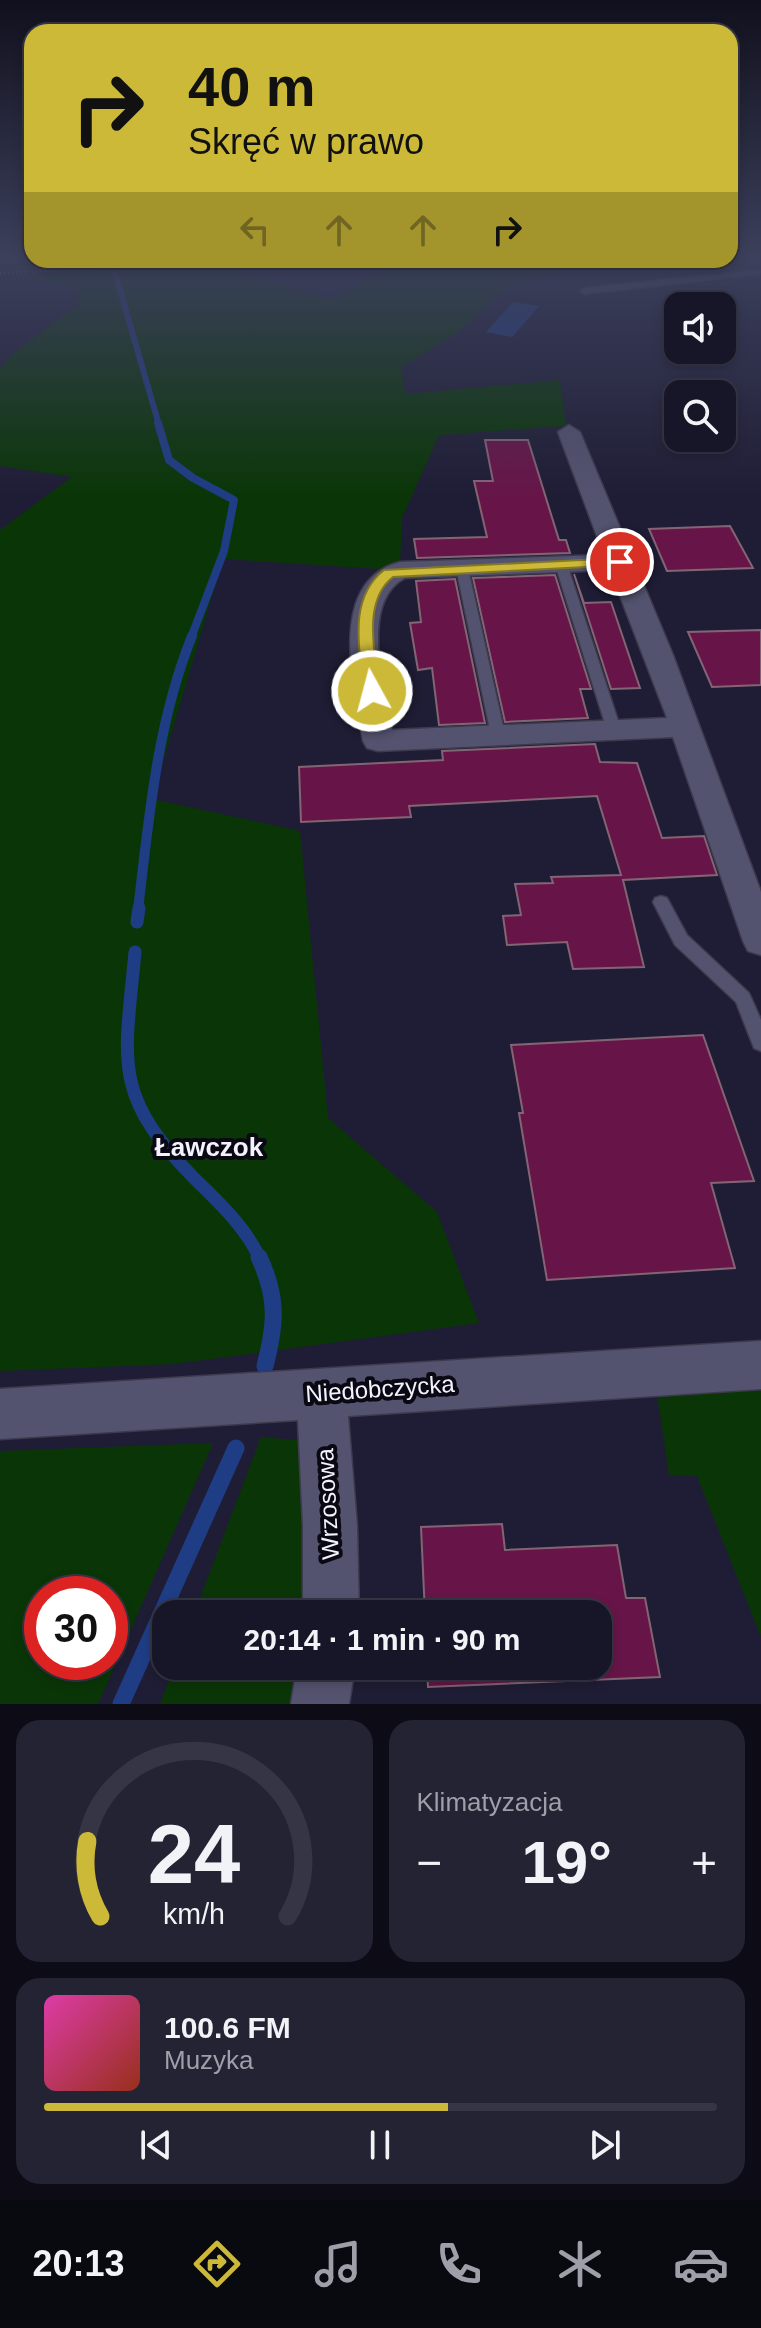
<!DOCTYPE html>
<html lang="pl">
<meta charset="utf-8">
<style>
:root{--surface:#171628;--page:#242334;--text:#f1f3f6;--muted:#9e9fa8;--line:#363545;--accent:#cdb938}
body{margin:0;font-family:Helvetica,sans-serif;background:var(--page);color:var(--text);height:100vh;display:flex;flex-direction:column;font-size:30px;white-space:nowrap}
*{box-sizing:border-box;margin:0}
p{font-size:26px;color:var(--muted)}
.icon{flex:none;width:44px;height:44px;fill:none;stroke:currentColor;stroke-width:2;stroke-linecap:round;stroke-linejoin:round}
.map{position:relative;height:1704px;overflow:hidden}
.panel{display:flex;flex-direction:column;gap:16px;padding:16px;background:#0d0c16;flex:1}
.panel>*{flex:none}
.hud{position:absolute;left:24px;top:24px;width:714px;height:244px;border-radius:24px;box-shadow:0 4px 12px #0003,0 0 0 2px var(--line);background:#cdb938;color:#111;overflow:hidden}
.tools{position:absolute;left:664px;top:292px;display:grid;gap:16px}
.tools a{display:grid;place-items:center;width:72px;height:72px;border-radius:16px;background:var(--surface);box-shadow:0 4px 12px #0003,0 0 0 2px var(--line);font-size:40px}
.speed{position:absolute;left:24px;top:1576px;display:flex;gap:16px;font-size:40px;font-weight:700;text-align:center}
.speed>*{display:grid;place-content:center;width:104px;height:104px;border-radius:50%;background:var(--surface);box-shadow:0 4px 12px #0003,0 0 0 2px var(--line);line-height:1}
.speed .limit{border:12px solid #d22;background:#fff;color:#111}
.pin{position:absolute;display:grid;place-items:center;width:68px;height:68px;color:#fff;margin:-34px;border:4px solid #fff;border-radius:50%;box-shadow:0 2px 8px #0007}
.me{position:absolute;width:88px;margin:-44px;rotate:353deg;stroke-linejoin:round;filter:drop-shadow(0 0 6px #0008)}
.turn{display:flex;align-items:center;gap:28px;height:168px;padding:0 32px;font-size:36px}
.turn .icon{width:104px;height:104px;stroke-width:2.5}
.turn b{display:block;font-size:56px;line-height:68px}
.lanes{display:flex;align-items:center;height:76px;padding:0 32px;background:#0003;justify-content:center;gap:40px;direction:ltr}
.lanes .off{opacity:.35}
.big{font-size:60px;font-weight:600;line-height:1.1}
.panel .card{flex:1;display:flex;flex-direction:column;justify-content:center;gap:12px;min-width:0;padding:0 28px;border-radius:24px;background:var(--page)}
.panel .dial{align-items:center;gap:0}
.dial svg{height:208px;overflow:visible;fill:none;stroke:var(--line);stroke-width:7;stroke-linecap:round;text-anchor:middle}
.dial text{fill:var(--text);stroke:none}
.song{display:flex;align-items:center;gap:24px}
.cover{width:96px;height:96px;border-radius:12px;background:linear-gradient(135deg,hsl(320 70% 55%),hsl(10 70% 35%))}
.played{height:8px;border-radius:4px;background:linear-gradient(90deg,var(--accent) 60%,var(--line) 60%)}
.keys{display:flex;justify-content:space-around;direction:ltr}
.heat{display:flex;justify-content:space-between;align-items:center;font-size:44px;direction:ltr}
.panel .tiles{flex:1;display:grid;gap:16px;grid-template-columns:1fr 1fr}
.card:last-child{grid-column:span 2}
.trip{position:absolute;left:152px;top:1600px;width:460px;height:80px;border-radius:24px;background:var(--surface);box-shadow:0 4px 12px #0003,0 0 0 2px var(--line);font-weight:600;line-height:80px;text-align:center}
.dock{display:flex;height:128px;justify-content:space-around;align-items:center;background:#090910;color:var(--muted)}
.dock .icon{width:56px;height:56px}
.dock .current{color:var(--accent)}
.dock b{font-size:36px;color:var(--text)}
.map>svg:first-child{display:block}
.green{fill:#0a3607;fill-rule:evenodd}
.water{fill:#1f3d85}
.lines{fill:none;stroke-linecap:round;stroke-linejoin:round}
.stream-far4{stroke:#1f3d85;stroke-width:6}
.stream-far3{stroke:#1f3d85;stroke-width:8}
.stream-far2{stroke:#1f3d85;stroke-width:10}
.stream-far1{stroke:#1f3d85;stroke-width:13}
.stream{stroke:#1f3d85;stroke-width:17}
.building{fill:#671548;stroke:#836474;stroke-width:2}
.service-casing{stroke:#3d3a4e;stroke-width:3}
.minor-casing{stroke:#3d3a4e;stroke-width:3}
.path{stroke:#878697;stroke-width:3;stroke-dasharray:1 3;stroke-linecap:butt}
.service{fill:#54536f;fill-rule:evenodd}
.minor{fill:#54536f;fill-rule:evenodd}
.route{fill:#cdb938;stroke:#857824;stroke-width:2}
.labels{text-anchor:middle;stroke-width:8;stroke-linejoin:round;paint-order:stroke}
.near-street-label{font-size:24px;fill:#f3f3fd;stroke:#0a0913}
.near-neighbourhood-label{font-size:26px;font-weight:bold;fill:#f3f3fd;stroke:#0a0913}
</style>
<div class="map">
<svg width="761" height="1704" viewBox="0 0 761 1704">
<rect width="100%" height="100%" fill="#1f1d35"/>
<g class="green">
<path d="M 0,257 L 32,257 L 32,260 L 100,260 L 91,266 L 0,269 Z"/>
<path d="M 134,260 L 202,260 L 330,299 L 408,260 L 704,260 L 565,268 L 504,289 L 457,333 L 401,367 L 405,394 L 560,380 L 566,426 L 439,435 L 402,518 L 400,563 L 381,569 L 223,559 L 152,799 L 300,831 L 328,1118 L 437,1212 L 479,1323 L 174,1364 L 0,1371 L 0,530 L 72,477 L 0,466 L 0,368 L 13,354 L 77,305 L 81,295 L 65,284 L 2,276 L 97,271 Z"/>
<path d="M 761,1390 L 761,1637 L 697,1476 L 669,1475 L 657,1395 Z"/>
<path d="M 261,1437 L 306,1441 L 307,1614 L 194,1614 Z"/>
<path d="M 213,1443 L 98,1704 L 0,1704 L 0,1451 ZM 110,1594 L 110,1662 L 42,1662 L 42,1594 Z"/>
<path d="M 174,1666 L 307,1666 L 297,1704 L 160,1704 Z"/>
</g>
<path class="water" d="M 513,302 L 539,306 L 512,337 L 486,332 Z"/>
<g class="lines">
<path class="stream-far4" d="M 114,269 L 159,425"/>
<path class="stream-far3" d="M 158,423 L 169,460 L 193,478 L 234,500 L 224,551 L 191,638"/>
<path class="stream-far2" d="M 138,910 C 149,817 157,723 192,636"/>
<g class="stream-far1">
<path d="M 137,922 L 139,908"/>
<path d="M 135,952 C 125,1061 111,1094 194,1178 C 218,1202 246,1227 260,1259"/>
</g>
<g class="stream">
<path d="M 259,1257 C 278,1298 276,1323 265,1366"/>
<path d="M 121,1704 L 236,1448"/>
</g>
</g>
<g class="building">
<path d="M 485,440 L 528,440 L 559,540 L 566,540 L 570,553 L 417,558 L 414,539 L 487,537 L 474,481 L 493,481 Z"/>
<path d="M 730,526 L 753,568 L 667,571 L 649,529 Z"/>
<path d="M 574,574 L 584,603 L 611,602 L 640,688 L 611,689 Z"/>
<path d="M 555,575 L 591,689 L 580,689 L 588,718 L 505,722 L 473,578 Z"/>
<path d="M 455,579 L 485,723 L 439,725 L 432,668 L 418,670 L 410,623 L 421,622 L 416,581 Z"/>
<path d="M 761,630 L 761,685 L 712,687 L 688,632 Z"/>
<path d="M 595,744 L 600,762 L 637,763 L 662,838 L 704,836 L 717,875 L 623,880 L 644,967 L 573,969 L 567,942 L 507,945 L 503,916 L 521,915 L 515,884 L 553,883 L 551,877 L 621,875 L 597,796 L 409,806 L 411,817 L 301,822 L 299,767 L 443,760 L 442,751 Z"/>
<path d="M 703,1035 L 754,1181 L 711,1183 L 735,1268 L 547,1280 L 519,1113 L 523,1113 L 511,1045 Z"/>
<path d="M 502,1524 L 505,1550 L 617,1545 L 626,1598 L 645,1598 L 660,1677 L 428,1687 L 427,1666 L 598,1666 L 598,1614 L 425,1614 L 421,1527 Z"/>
</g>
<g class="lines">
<defs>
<g id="service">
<path d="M 761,270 L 761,274 L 584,294 L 580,291 L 584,288 Z"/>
<path d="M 561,560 L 567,564 L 621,730 L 619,733 L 609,733 L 607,730 L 555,564 Z"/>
<path d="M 462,564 L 468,568 L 505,735 L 498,740 L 491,735 L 456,568 Z"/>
<path d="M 661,896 L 667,898 L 687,935 L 749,993 L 761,1020 L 761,1051 L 754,1048 L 736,1002 L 675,945 L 653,902 L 655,898 Z"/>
</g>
<g id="minor">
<path d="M 569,425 L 580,432 L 673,655 L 761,892 L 761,955 L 748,951 L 743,941 L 673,737 L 378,751 L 367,748 L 363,741 C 354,687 326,581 400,562 L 604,555 L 558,432 ZM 610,570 L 667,718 L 392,730 C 384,688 359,602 405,578 Z"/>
<path d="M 761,1341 L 761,1389 L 348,1416 L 357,1526 L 359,1614 L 303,1614 L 303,1526 L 298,1420 L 0,1439 L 0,1389 Z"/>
<path d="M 297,1666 L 355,1666 L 349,1704 L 291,1704 Z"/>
</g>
</defs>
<use href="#service" class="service-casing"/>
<use href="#minor" class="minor-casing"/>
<path class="path" d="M 0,273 L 93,269 L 123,260"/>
<use href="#service" class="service"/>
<use href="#minor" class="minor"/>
</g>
<linearGradient id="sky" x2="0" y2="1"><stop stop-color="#11101d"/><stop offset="0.52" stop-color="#3c405c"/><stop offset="1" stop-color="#3c405c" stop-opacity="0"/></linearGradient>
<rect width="761" height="496" fill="url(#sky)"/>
<path class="route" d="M 620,558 L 627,562 L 625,565 L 393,577 C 361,602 376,656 379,691 L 372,696 L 364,691 C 360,650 347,599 384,570 Z"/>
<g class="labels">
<g class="near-street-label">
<text transform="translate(380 1389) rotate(-4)" y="8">Niedobczycka</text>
<text transform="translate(328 1504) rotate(-93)" y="8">Wrzosowa</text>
</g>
<g class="near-neighbourhood-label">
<text x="209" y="1156">Ławczok</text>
</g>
</g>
</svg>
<div class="tools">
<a><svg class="icon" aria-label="sound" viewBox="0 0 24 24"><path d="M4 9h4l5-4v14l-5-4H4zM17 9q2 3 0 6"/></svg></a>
<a><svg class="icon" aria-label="search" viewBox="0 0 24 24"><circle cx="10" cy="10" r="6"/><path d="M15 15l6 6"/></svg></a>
</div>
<div class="speed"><div class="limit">30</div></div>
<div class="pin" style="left:620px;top:562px;background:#d93025"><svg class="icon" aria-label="arrive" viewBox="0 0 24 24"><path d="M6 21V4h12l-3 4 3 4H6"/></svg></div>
<svg class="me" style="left:372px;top:691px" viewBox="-20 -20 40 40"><circle r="17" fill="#cdb938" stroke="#fff" stroke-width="3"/><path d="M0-11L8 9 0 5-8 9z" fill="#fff"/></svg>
<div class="trip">20:14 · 1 min · 90 m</div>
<div class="hud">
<div class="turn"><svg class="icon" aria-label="right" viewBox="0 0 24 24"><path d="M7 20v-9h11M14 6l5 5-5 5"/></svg><div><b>40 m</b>Skręć w prawo</div></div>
<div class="lanes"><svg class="icon off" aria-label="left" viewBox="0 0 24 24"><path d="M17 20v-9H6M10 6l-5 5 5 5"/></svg><svg class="icon off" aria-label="ahead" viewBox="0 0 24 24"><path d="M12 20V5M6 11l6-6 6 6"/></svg><svg class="icon off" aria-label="ahead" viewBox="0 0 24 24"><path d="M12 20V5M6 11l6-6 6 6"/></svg><svg class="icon" aria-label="right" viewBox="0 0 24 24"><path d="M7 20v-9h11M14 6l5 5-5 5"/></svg></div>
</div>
</div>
<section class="panel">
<div class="tiles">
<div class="card dial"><svg viewBox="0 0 100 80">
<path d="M14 69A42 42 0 1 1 86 69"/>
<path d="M14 69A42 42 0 0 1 9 40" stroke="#cdb938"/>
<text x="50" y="56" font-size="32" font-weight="700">24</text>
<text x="50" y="72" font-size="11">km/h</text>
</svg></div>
<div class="card"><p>Klimatyzacja</p>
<div class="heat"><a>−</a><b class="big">19°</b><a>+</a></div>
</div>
<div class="card">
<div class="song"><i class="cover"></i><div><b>100.6 FM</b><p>Muzyka</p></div></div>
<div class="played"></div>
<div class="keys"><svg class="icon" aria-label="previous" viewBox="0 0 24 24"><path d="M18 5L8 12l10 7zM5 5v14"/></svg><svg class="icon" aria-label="pause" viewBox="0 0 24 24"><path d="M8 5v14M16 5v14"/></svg><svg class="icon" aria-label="next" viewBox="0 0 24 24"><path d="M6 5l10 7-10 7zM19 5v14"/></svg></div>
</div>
</div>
</section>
<nav class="dock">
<b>20:13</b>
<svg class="icon current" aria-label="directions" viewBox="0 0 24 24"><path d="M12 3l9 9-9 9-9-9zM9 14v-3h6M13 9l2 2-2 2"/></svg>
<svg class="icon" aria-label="music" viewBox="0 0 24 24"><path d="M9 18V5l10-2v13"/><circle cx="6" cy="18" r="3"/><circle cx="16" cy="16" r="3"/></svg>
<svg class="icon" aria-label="phone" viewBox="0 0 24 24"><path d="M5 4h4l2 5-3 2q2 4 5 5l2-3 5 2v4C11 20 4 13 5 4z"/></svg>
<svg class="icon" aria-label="climate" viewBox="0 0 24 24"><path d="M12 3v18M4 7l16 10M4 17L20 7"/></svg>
<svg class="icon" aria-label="car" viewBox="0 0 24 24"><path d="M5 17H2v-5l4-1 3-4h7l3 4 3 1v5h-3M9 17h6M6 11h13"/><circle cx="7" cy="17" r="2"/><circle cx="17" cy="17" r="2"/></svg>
</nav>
